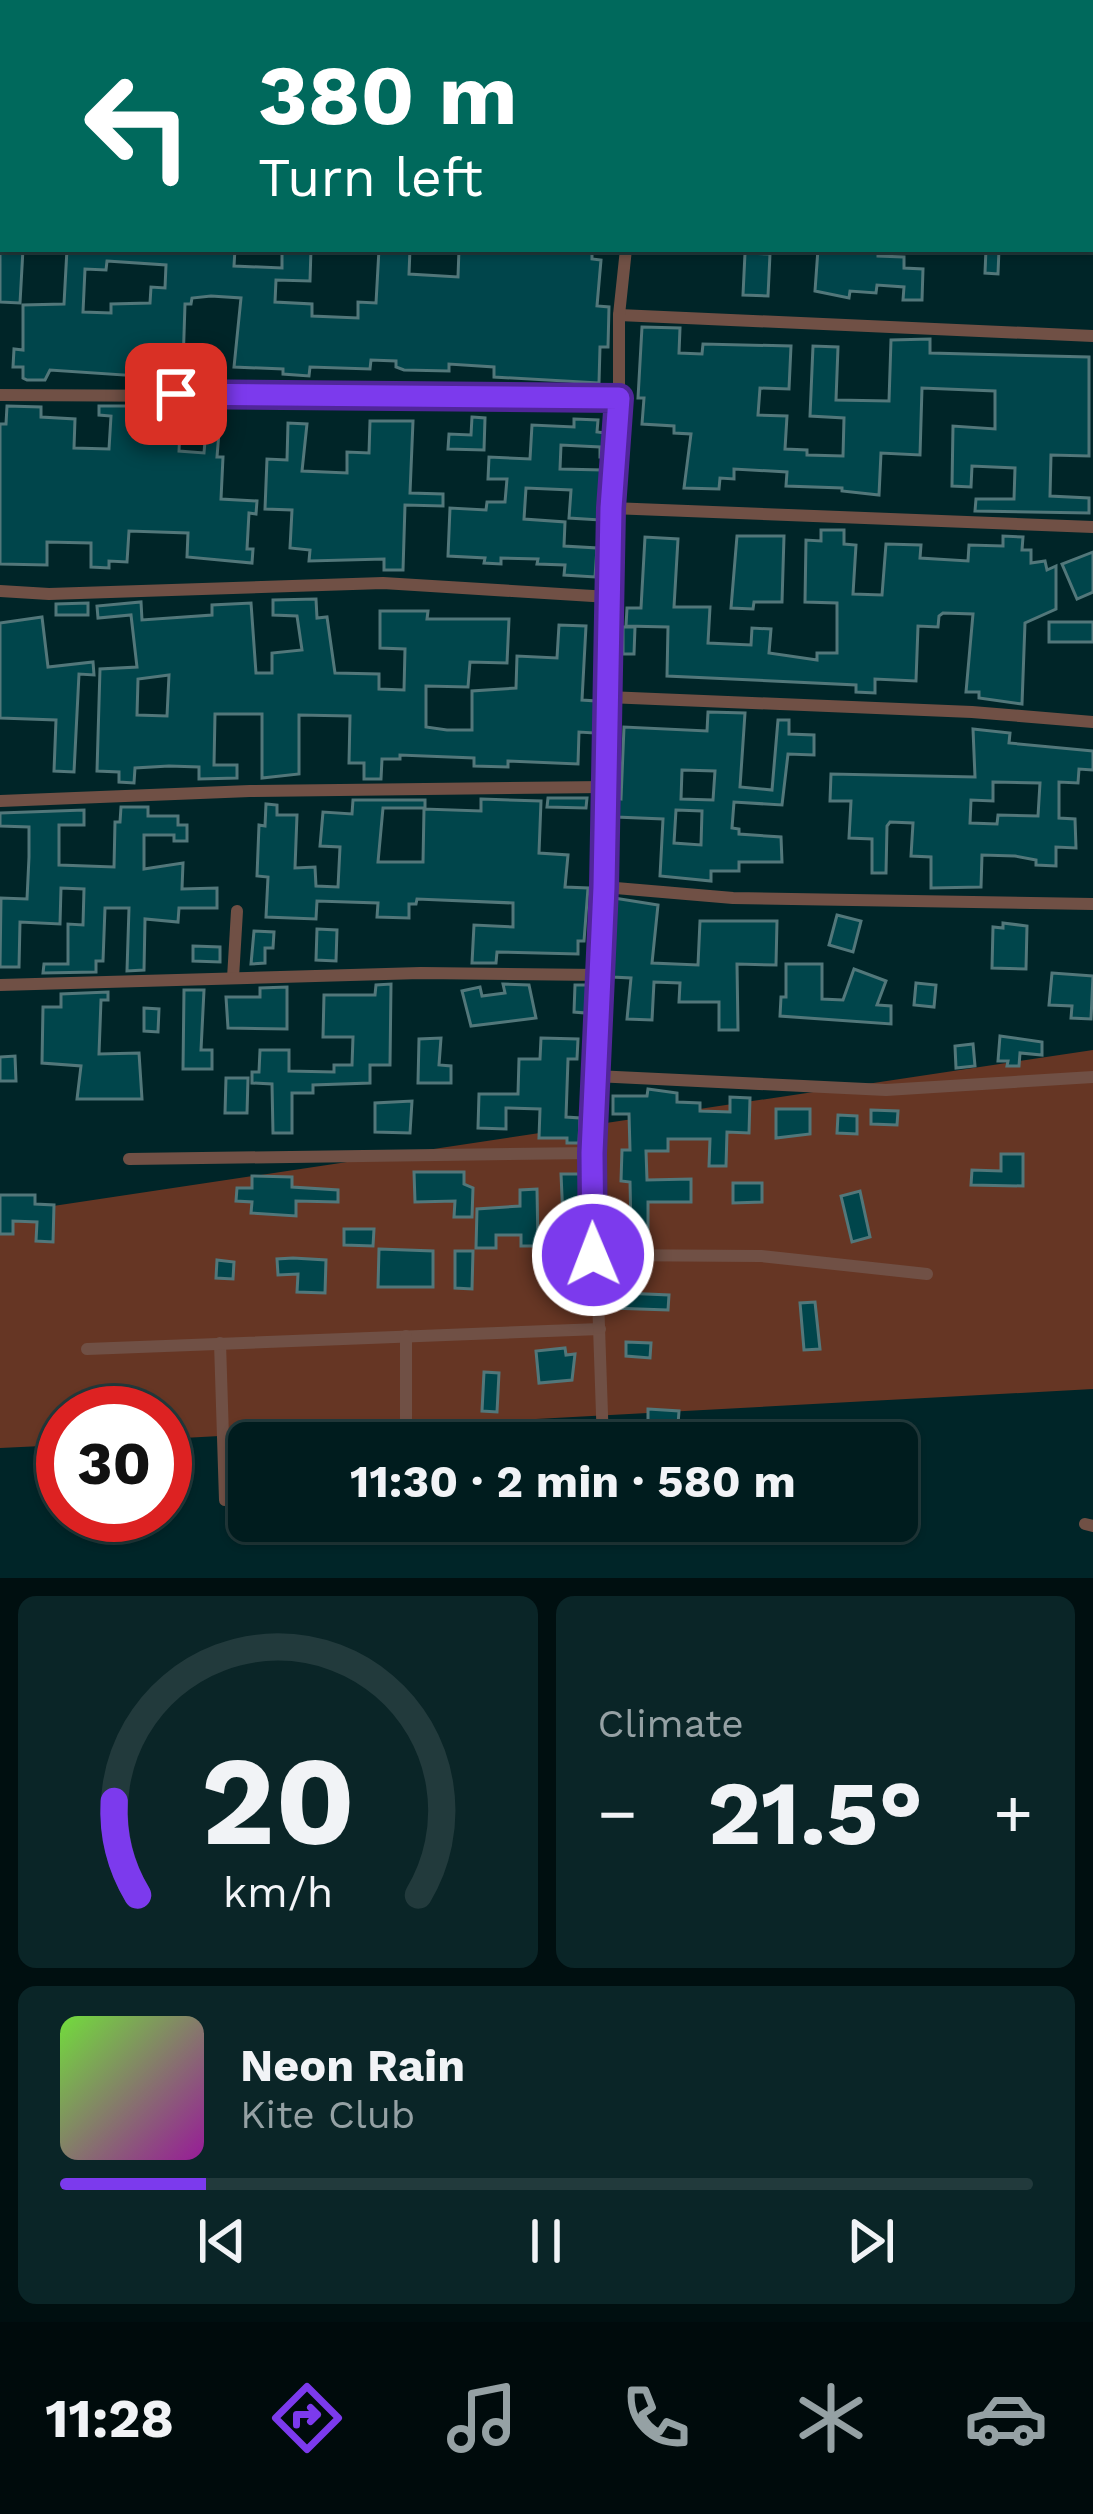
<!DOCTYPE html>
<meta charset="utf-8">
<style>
:root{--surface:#001c1e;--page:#0a2527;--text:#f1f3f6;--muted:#95a1a4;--line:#223a3c;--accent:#7c3aed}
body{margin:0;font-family:"Work Sans",sans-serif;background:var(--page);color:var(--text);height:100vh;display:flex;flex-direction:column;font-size:45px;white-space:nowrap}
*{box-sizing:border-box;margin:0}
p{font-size:39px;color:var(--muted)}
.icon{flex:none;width:66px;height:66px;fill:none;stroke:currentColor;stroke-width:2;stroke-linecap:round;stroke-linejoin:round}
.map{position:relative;height:1578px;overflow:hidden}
.details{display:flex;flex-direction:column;gap:18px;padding:18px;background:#000f10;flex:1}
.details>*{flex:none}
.banner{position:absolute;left:0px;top:0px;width:1095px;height:252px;box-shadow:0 3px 9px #0004,0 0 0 3px var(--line);background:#00695c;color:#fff;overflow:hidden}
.speed{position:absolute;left:36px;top:1386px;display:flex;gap:24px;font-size:60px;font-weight:700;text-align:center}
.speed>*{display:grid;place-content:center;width:156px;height:156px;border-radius:50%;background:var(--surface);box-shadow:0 3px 9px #0004,0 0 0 3px var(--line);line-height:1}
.speed .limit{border:18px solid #d22;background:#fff;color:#111}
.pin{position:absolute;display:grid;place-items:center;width:102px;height:102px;color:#fff;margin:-51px;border-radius:24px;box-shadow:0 6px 18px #0006}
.me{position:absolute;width:132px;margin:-66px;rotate:359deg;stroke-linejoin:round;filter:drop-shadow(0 0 9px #0008)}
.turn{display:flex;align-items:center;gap:42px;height:252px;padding:0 60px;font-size:54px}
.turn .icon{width:156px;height:156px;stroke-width:2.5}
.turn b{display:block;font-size:84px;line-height:102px}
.big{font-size:90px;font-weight:700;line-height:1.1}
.details .tile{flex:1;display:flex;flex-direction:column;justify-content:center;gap:18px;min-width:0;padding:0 42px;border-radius:18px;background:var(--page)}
.details .dial{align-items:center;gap:0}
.dial svg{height:312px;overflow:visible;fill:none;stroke:var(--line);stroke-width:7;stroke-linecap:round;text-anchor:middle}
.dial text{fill:var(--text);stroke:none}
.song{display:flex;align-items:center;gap:36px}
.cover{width:144px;height:144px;border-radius:18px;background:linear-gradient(135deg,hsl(100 70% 55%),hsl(300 70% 35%))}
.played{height:12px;border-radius:6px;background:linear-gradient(90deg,var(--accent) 15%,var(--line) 15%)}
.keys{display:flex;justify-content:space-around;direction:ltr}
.heat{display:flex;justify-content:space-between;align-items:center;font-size:66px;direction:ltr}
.details .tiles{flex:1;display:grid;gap:18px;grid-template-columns:1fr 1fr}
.tile:last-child{grid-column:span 2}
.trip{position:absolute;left:228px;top:1422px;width:690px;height:120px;border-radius:18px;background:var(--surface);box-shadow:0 3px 9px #0004,0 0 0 3px var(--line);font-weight:700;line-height:120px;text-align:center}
.dock{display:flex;height:192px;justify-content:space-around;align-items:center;background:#000b0c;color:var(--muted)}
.dock .icon{width:84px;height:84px}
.dock .current{color:var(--accent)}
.dock b{font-size:54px;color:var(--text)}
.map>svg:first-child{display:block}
.green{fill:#663624}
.building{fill:#00454b;stroke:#52777a;stroke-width:3;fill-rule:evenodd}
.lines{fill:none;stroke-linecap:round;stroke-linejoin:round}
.minor{stroke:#705045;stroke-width:12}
.route-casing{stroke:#51269a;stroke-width:30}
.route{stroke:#7c3aed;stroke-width:21}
</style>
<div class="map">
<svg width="1093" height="1578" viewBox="0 0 1093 1578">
<rect width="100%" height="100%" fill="#002528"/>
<path class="green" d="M 1093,1050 L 1093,1389 L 165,1439 L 165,1413 L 63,1413 L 63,1445 L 0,1448 L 0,1214 Z"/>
<g class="building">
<path d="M 0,249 L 23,249 L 20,303 L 0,302 Z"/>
<path d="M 67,249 L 235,249 L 234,266 L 282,268 L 282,249 L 311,249 L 310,281 L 276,280 L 275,302 L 312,304 L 312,316 L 358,318 L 358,302 L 376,303 L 379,249 L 410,249 L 409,274 L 458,277 L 459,249 L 592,249 L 592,259 L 601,260 L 597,306 L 609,307 L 608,347 L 600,347 L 599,383 L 494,377 L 494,367 L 449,364 L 449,371 L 404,370 L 396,367 L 396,361 L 371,360 L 370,369 L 310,367 L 309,376 L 283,374 L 283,369 L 234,367 L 241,298 L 211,296 L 192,298 L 191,304 L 185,304 L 183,365 L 138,363 L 138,376 L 50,370 L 45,380 L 27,380 L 23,378 L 23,367 L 13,367 L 14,349 L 23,350 L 23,305 L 64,304 ZM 107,261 L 166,265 L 165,288 L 151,287 L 150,303 L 111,304 L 111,313 L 83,312 L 85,269 L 106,270 Z"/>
<path d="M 818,249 L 878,249 L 878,256 L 904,257 L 904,268 L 923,269 L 922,300 L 903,300 L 904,287 L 877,285 L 876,293 L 850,291 L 849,298 L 815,291 Z"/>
<path d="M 986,249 L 999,249 L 998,274 L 985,273 Z"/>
<path d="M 745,253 L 770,254 L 768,296 L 743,295 Z"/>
<path d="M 642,327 L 680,328 L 679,353 L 702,354 L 703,344 L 791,346 L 789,389 L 760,388 L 758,415 L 787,416 L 785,449 L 807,450 L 807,455 L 843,456 L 844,418 L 810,416 L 813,346 L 838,347 L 836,400 L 889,401 L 891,340 L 930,339 L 930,353 L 1089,357 L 1089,456 L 1051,455 L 1050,496 L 1089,498 L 1089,513 L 975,511 L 976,499 L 1014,499 L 1015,468 L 972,466 L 971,487 L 952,486 L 953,426 L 995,429 L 995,391 L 922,388 L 920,455 L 881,453 L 879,495 L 842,491 L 842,488 L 786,486 L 787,472 L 734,469 L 734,479 L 720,478 L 719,489 L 684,488 L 691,434 L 674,433 L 674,426 L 642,424 L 644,398 L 638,398 Z"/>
<path d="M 7,406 L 41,407 L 41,417 L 75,419 L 74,448 L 109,449 L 111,416 L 99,415 L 99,406 L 138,406 L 138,414 L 159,415 L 159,427 L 180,428 L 179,451 L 204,453 L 208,406 L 221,407 L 217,457 L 223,457 L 221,499 L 257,501 L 256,514 L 249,513 L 247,549 L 253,549 L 252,563 L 187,557 L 188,533 L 129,531 L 127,562 L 109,561 L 109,568 L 91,567 L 91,543 L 47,542 L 47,565 L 0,564 L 0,424 L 6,424 Z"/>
<path d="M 472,417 L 485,418 L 484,450 L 448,449 L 449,434 L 471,435 Z"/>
<path d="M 574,419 L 598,420 L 597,432 L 606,433 L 604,457 L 600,457 L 600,447 L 561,445 L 560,469 L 603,470 L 600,520 L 569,518 L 571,490 L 526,488 L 524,519 L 565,522 L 564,546 L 597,548 L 595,577 L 564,575 L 565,565 L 537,564 L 538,559 L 501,558 L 501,564 L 484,563 L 485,558 L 448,556 L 450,508 L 486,510 L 487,502 L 505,502 L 507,479 L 488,479 L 489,457 L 530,459 L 532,425 L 574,427 Z"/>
<path d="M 370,421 L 413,421 L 410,493 L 443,494 L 443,506 L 405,505 L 403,570 L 384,570 L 384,559 L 309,561 L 310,550 L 290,548 L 292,510 L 265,509 L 267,459 L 287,460 L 288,423 L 307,424 L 302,471 L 347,473 L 347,452 L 369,453 Z"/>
<path d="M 821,530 L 844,530 L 844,544 L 856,545 L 853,594 L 882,595 L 886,544 L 921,545 L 920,558 L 968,561 L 969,545 L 1003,546 L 1003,536 L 1023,537 L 1022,550 L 1031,550 L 1031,563 L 1045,561 L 1047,570 L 1056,566 L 1056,609 L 1025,623 L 1022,704 L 979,698 L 979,692 L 966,692 L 973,614 L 943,613 L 939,616 L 938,627 L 918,626 L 916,681 L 875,679 L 875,693 L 856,692 L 856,685 L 667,676 L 668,627 L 626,626 L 627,608 L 641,608 L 645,537 L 678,539 L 674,607 L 710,607 L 708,643 L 751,645 L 752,628 L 771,629 L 769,653 L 817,660 L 817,653 L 837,653 L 837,603 L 805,602 L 806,540 L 821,541 Z"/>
<path d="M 737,536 L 784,536 L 782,602 L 754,602 L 753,609 L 731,608 Z"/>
<path d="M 1093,552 L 1093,592 L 1077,599 L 1062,564 Z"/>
<path d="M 316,599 L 317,618 L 327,617 L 335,673 L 379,674 L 379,689 L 404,690 L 405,649 L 380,648 L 380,611 L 428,611 L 427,619 L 509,619 L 507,663 L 470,662 L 468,687 L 426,686 L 426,727 L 447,730 L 472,730 L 472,691 L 516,688 L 517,656 L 557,658 L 559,625 L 586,626 L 582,700 L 596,701 L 594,733 L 579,732 L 578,764 L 508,761 L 508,767 L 474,766 L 474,758 L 400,755 L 400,759 L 382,759 L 381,779 L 364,779 L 364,763 L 349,763 L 350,716 L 299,715 L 299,774 L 262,778 L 262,714 L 215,714 L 214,765 L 237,765 L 237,778 L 199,779 L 199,767 L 169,766 L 135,768 L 134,783 L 119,782 L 119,772 L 97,771 L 100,669 L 137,667 L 131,615 L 98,618 L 97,606 L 141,602 L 142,620 L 212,615 L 212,605 L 251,603 L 256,673 L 272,673 L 272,653 L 302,650 L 297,616 L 273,615 L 273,600 ZM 169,675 L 167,716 L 137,715 L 138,679 Z"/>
<path d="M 88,603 L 88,615 L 56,615 L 56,604 Z"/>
<path d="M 42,617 L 48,667 L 93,662 L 94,675 L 79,674 L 74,772 L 54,771 L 56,720 L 0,718 L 0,623 Z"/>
<rect x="1049" y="622" width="44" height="20"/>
<path d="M 623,627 L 635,627 L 634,654 L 623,654 Z"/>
<path d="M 708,712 L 745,713 L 740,787 L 772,790 L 778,720 L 789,720 L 789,734 L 814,735 L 814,755 L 788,754 L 782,805 L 734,802 L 732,828 L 739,829 L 739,834 L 781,837 L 782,862 L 739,862 L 739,871 L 711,871 L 711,881 L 660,876 L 663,819 L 616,817 L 616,798 L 621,799 L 624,727 L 707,731 ZM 682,770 L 715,771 L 713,800 L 681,799 ZM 676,810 L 702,811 L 701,845 L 674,843 Z"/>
<path d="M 973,729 L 1010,733 L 1009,743 L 1093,751 L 1093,770 L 1079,769 L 1078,783 L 1059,782 L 1059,818 L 1075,819 L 1076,848 L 1056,847 L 1056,866 L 1036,865 L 1036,860 L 1015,856 L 982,855 L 981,887 L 931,888 L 931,857 L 911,856 L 913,823 L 890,822 L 887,826 L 886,873 L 872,873 L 872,839 L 849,838 L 851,801 L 830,801 L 831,774 L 975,777 ZM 993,782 L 1040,783 L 1038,816 L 998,815 L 997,824 L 970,823 L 971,800 L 993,801 Z"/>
<path d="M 548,798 L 587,798 L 586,808 L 547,807 Z"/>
<path d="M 481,799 L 541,801 L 539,853 L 568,855 L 565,887 L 588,888 L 584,941 L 578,941 L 578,954 L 497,952 L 496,963 L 472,963 L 474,925 L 513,927 L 513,903 L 417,899 L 416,904 L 409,904 L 409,918 L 377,917 L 378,903 L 317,901 L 316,919 L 266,917 L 268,877 L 257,876 L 259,825 L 265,826 L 266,804 L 277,805 L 277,815 L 297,815 L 295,868 L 315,867 L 316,886 L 338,887 L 340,847 L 320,846 L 323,812 L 352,814 L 353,800 L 425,800 L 425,808 L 383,808 L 378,862 L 423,862 L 424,809 L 481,811 Z"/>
<path d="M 121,807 L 148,807 L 148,816 L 178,816 L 178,825 L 187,825 L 187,841 L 174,841 L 174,835 L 144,835 L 144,869 L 183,863 L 182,889 L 217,888 L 217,908 L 179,908 L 178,922 L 145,919 L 144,970 L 127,971 L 129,908 L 105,908 L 103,961 L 96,961 L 96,972 L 43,973 L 44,964 L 68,964 L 68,924 L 83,925 L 84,889 L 61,888 L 60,924 L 20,922 L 19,967 L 0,967 L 1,898 L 27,899 L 29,857 L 29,827 L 0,826 L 0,813 L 84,810 L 84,825 L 59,825 L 59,865 L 114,867 L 115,822 L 120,822 Z"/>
<path d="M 614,898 L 658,905 L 652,963 L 698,965 L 700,921 L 777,921 L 776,965 L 737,964 L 738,1030 L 719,1030 L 719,1002 L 679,1002 L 680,983 L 654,982 L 652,1020 L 627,1019 L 631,978 L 612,977 Z"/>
<path d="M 837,915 L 861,921 L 853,952 L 829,945 Z"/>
<path d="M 1003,923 L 1027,926 L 1026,969 L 992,968 L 993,927 L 1003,928 Z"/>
<path d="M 317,929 L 337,930 L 336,961 L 316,960 Z"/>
<path d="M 254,931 L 274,932 L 273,948 L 265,948 L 265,963 L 251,964 Z"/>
<path d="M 193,946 L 220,947 L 220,962 L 193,961 Z"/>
<path d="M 786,964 L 822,964 L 822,999 L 843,1000 L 854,969 L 886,981 L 877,1005 L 891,1006 L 891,1024 L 780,1016 L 781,997 L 786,997 Z"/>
<path d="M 1052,973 L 1093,976 L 1091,1019 L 1071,1018 L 1072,1006 L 1049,1005 Z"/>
<path d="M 916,983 L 936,985 L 934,1007 L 914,1005 Z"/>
<path d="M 391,984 L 390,1065 L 370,1065 L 370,1083 L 313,1085 L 313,1093 L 292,1093 L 292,1133 L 273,1133 L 272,1084 L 252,1083 L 252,1072 L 259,1072 L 260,1050 L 289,1050 L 289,1071 L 334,1072 L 334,1065 L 352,1065 L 353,1037 L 323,1037 L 324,995 L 375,995 L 376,985 Z"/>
<path d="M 503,984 L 529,985 L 536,1018 L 471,1026 L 462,991 L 480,987 L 482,996 L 505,993 Z"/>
<path d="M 575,985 L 587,985 L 586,1013 L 574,1012 Z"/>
<path d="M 287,987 L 287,1029 L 228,1028 L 226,997 L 260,997 L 260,988 Z"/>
<path d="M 184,990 L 204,990 L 201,1050 L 212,1050 L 212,1069 L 183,1069 Z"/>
<path d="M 108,992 L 108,1000 L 101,1000 L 99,1054 L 139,1053 L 142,1099 L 77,1099 L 81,1066 L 42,1063 L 43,1007 L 61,1007 L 61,994 Z"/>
<path d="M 144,1008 L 159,1009 L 158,1032 L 144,1031 Z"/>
<path d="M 1000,1036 L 1042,1042 L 1042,1055 L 1020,1053 L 1019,1066 L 1007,1066 L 1008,1061 L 998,1061 Z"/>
<path d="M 441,1038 L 439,1065 L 451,1066 L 451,1083 L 418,1083 L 419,1039 Z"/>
<path d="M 541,1038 L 578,1039 L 577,1059 L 568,1059 L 566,1117 L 580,1118 L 579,1143 L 567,1143 L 567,1138 L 539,1138 L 540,1109 L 506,1108 L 506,1129 L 478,1128 L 479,1094 L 518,1094 L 519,1059 L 540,1059 Z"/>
<path d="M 973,1044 L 975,1066 L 956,1068 L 955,1046 Z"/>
<path d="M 15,1056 L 16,1081 L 0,1081 L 0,1057 Z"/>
<path d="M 226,1078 L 248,1078 L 247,1113 L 225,1113 Z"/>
<path d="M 648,1089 L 677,1093 L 677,1102 L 700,1103 L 700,1111 L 730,1112 L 730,1097 L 750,1098 L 749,1133 L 727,1132 L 726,1166 L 709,1166 L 710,1139 L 668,1139 L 668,1151 L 646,1151 L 647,1180 L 691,1179 L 691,1202 L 648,1202 L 648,1243 L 616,1243 L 615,1229 L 631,1228 L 630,1182 L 621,1181 L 622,1150 L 630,1150 L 629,1114 L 613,1114 L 613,1096 L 647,1096 Z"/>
<path d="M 412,1101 L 410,1133 L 375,1132 L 375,1103 Z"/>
<path d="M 776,1109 L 810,1109 L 810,1134 L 776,1138 Z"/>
<path d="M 871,1110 L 898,1111 L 897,1125 L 871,1124 Z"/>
<path d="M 838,1115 L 857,1116 L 857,1134 L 837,1133 Z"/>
<path d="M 1001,1154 L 1023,1154 L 1023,1186 L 971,1185 L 972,1170 L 1001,1171 Z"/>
<path d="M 414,1172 L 464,1172 L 464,1184 L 473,1188 L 472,1217 L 454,1217 L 455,1201 L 415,1202 Z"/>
<path d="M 561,1174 L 580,1174 L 584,1262 L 565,1262 Z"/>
<path d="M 252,1176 L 292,1177 L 292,1187 L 338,1190 L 338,1202 L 296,1201 L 296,1216 L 251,1213 L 252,1202 L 236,1201 L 237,1188 L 252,1188 Z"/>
<path d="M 733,1183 L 762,1183 L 762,1202 L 733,1203 Z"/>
<path d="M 537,1189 L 538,1246 L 521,1246 L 521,1235 L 496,1235 L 496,1248 L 476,1248 L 477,1209 L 520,1206 L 520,1190 Z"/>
<path d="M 860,1191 L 870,1237 L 852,1242 L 841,1196 Z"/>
<path d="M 0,1195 L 35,1195 L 35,1204 L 54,1205 L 53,1242 L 36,1241 L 37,1222 L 13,1221 L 13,1234 L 0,1234 Z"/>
<path d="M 344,1229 L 374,1229 L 373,1246 L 344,1245 Z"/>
<path d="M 379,1249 L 433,1251 L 433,1287 L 378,1287 Z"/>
<path d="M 455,1251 L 473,1251 L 472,1289 L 455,1288 Z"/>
<path d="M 293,1258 L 326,1260 L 325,1293 L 297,1292 L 298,1274 L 278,1275 L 277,1259 Z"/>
<path d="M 217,1260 L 234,1262 L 233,1279 L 216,1278 Z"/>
<path d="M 611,1281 L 623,1281 L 623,1293 L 669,1295 L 668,1310 L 611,1308 Z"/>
<path d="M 815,1302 L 820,1349 L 804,1350 L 800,1303 Z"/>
<path d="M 626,1342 L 651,1343 L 650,1358 L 626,1356 Z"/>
<path d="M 565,1348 L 566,1355 L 575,1354 L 572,1380 L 539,1383 L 536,1351 Z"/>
<path d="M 484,1372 L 499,1373 L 497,1412 L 482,1411 Z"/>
<path d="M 648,1409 L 679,1411 L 678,1425 L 648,1424 Z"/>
</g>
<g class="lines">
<g class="minor">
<path d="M 645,0 L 645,3"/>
<path d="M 0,9 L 3,9"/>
<path d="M 1092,142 L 1093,142"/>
<path d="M 0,204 L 3,204"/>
<path d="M 619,315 L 1093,336"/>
<path d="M 0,395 L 619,398"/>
<path d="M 611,508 L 1093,527"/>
<path d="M 0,591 L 49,594 L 383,583 L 609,597"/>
<path d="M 607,697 L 972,712 L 1093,722"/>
<path d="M 0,801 L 250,791 L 605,787"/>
<path d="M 604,887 L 733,898 L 1093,904"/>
<path d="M 233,978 L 237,911"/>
<path d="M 0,985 L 421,973 L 599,975"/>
<path d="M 595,1076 L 886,1090 L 1093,1077"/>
<path d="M 129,1159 L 593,1153"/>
<path d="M 593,1255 L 761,1256 L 927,1274"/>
<path d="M 220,1343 L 225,1500"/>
<path d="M 87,1349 L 600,1329"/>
<path d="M 406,1443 L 406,1336"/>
<path d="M 603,1443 L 593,1153 L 604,887 L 611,508 L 619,398 L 619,315 L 626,249"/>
<path d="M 1085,1524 L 1093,1526"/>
</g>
</g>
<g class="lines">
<defs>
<path id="route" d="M 176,394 L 619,398 L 611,508 L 604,887 L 592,1153 L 593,1255"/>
</defs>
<use href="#route" class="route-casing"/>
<use href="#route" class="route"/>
</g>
</svg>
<div class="speed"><div class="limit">30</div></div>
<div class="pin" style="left:176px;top:394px;background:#d93025"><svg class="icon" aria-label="arrive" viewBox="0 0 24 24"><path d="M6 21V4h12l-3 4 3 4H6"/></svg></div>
<svg class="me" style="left:593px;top:1255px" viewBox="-20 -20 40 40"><circle r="17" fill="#7c3aed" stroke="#fff" stroke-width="3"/><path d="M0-11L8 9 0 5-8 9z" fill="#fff"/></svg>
<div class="trip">11:30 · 2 min · 580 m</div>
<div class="banner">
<div class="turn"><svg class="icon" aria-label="left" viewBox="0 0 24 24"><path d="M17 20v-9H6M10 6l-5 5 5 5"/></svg><div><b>380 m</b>Turn left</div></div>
</div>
</div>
<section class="details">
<div class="tiles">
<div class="tile dial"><svg viewBox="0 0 100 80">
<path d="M14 69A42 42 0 1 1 86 69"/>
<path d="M14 69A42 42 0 0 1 8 45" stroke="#7c3aed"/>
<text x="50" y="56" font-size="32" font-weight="700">20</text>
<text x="50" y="72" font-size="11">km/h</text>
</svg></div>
<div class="tile"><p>Climate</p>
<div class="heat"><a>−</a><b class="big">21.5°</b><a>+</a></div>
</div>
<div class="tile">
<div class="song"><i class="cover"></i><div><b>Neon Rain</b><p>Kite Club</p></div></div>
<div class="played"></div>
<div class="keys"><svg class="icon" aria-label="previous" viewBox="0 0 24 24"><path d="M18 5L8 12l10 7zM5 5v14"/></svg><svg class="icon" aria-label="pause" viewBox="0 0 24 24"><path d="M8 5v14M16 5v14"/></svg><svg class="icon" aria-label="next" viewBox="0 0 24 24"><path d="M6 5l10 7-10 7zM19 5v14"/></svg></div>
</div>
</div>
</section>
<nav class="dock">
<b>11:28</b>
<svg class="icon current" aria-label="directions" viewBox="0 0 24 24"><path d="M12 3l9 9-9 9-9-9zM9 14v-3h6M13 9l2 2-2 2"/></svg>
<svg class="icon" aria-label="music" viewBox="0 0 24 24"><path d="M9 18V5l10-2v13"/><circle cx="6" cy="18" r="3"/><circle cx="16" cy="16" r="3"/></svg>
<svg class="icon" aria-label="phone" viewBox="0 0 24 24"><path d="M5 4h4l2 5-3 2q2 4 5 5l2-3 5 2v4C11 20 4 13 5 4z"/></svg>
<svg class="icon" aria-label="climate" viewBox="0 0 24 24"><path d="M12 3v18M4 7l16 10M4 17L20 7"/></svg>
<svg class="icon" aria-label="car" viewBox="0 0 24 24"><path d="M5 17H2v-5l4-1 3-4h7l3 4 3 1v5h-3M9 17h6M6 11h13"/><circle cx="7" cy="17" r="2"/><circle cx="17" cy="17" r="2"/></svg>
</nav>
